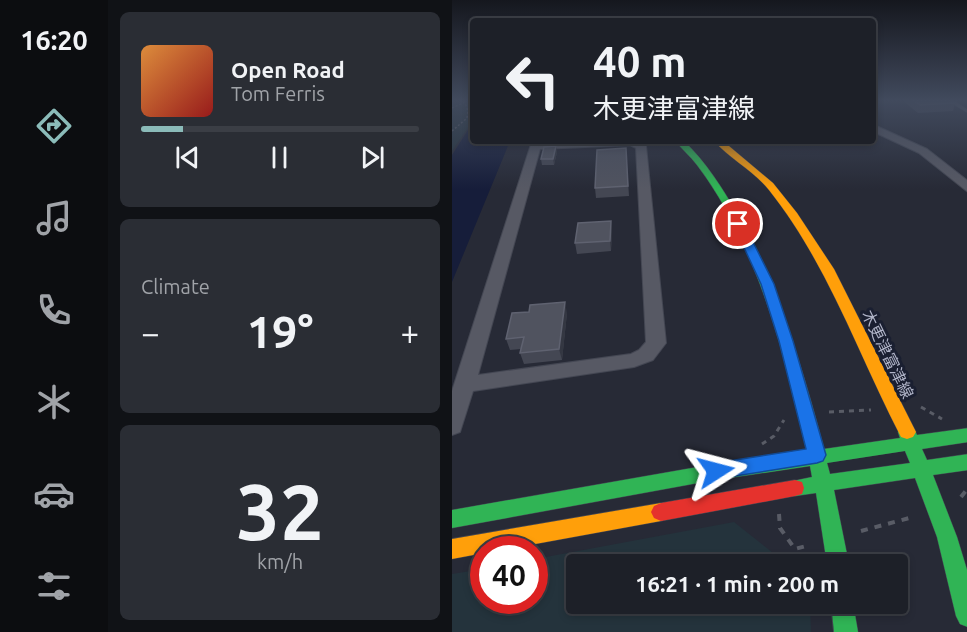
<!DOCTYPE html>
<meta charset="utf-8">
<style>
:root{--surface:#1d2028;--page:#2a2d34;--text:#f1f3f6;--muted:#a0a3a8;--line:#3b3e45;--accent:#8bbbb9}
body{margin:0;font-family:Ubuntu,"Noto Sans JP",sans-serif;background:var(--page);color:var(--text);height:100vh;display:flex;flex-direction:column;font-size:22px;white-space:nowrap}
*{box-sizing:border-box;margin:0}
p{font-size:20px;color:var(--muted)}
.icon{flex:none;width:33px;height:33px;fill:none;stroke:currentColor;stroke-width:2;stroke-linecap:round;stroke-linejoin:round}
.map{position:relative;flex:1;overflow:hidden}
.side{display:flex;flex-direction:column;gap:12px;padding:12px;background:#101216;width:344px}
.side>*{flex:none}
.guide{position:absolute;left:18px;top:18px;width:406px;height:126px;border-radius:6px;box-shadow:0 3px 9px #0003,0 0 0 2px var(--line);background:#1d2028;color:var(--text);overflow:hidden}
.speed{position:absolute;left:18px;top:536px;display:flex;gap:12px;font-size:30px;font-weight:700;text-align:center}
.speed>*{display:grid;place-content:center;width:78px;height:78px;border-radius:50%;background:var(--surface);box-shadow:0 3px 9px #0003,0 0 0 2px var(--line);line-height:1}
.speed .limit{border:9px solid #d22;background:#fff;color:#111}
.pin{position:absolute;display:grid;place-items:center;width:51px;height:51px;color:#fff;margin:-26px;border:3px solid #fff;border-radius:50%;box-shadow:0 2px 6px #0007}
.me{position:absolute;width:66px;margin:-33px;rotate:81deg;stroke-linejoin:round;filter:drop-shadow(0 0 4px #0008)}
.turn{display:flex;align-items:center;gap:21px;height:126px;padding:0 24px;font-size:27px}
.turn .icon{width:78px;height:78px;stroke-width:2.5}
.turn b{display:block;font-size:42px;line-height:51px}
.big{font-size:45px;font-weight:700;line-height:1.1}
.side .tile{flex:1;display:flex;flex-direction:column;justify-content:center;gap:9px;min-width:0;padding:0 21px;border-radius:9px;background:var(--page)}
.side .dial{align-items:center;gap:0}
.dial b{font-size:78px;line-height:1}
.song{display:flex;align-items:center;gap:18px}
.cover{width:72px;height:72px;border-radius:9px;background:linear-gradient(135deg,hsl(30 70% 55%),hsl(0 70% 35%))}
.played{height:6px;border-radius:3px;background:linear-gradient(90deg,var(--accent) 15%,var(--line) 15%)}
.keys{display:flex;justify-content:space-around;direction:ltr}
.heat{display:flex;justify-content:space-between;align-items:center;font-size:33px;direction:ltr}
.trip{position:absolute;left:114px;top:554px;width:342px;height:60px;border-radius:6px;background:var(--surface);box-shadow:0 3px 9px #0003,0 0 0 2px var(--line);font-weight:700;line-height:60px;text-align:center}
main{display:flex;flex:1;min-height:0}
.tabs{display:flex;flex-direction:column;width:108px;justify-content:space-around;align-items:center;background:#0c0d10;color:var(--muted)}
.tabs .icon{width:42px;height:42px}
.tabs .active{color:var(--accent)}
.tabs b{font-size:27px;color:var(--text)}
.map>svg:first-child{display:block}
.green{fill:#24333c}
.water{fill:#161d3a}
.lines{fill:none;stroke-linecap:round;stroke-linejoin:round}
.lane-casing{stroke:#444753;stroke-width:1}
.street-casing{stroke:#444753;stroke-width:2}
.fast-casing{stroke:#444753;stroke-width:1}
.slow-casing{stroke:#444753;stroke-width:1}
.jam-casing{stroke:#444753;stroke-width:1}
.path-far2{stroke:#595c66;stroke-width:1.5;stroke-dasharray:2 2;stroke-linecap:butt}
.path-far1{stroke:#595c66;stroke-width:3;stroke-dasharray:5 5;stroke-linecap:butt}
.path{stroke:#595c66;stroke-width:4;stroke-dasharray:7 7;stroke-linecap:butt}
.lane{fill:#575964;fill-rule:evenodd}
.street{fill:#575964;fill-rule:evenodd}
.fast{fill:#30b455;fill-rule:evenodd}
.slow{fill:#ff9f0a;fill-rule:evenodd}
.jam{fill:#e5322d;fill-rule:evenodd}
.wall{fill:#444753}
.shaded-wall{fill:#343742}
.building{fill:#50535f;stroke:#5f6270;stroke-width:1.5}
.route{fill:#1a73e8;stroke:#114b97;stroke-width:1.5}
.labels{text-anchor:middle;stroke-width:6;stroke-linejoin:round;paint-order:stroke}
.street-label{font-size:16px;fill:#b0b4c8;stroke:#1a1f31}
</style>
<main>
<nav class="tabs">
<b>16:20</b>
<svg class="icon active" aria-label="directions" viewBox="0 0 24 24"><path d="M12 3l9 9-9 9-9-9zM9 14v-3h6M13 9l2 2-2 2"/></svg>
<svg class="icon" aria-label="music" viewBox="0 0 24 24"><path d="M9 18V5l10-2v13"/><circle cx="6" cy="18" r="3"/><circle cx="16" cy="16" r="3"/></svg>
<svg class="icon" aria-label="phone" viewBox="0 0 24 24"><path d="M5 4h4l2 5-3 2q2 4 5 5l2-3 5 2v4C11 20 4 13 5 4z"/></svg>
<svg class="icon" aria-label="climate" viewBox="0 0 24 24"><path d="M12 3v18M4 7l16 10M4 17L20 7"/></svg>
<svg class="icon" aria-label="car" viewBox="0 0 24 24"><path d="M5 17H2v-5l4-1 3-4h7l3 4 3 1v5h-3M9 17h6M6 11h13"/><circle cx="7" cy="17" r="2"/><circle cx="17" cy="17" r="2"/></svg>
<svg class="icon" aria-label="filters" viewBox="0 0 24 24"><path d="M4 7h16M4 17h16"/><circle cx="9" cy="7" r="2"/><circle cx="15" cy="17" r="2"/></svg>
</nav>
<section class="side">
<div class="tile">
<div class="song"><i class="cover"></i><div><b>Open Road</b><p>Tom Ferris</p></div></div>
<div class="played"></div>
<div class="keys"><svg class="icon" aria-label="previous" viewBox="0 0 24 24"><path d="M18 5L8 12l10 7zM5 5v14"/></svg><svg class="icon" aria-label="pause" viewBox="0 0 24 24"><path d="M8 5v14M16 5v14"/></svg><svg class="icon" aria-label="next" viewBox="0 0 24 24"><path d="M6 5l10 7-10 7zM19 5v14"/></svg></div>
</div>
<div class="tile"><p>Climate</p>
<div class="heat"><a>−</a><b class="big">19°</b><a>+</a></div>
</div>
<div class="tile dial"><b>32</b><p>km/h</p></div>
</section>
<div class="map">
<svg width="516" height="632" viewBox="0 0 516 632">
<rect width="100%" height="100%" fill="#272a36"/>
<g class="green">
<path d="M 0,100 L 21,100 L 21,120 L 0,151 Z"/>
<path d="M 282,522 L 335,564 L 124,564 L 124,603 L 358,603 L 359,632 L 0,632 L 0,574 L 31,569 L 32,600 L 82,600 L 83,559 Z"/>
</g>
<path class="water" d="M 21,122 L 21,141 L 58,141 L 0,282 L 0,155 Z"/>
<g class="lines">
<defs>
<path id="lane" d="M 490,100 L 493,103 L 504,102 L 516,110 L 516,113 L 501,104 L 492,105 L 485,100 Z"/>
<g id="street">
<path d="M 422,125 L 475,149 L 516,181 L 516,192 L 467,153 L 422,132 Z"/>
<path d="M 80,141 L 187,141 L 194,146 L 214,343 L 201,360 L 182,367 L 21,391 L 8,432 L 0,435 L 0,391 ZM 178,145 L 184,148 L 194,342 L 187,350 L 179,354 L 26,375 L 88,149 Z"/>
</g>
<g id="fast">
<path d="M 223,141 L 232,141 C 254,162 271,189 286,215 C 326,289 351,368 372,449 L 448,438 L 446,432 L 449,427 L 455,425 L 461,427 L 465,435 L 516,428 L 516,442 L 470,449 L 475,460 L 516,454 L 516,470 L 481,475 L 505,537 L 516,573 L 516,627 L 508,624 L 504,616 L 485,537 L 463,478 L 382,490 L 397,564 L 375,564 L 364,493 L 343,496 L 336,494 L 334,488 L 336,482 L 360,477 L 358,466 L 257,481 L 0,528 L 0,510 L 257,465 L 355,451 C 333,355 305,244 245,165 C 238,156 230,149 223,141 ZM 453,451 L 458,463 L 378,474 L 375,463 Z"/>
<path d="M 379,603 L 401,603 L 406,632 L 382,632 Z"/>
</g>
<g id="slow">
<path d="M 262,141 L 271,141 L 321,183 L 345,213 L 382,269 L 464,432 L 461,437 L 455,439 L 449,437 C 406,354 376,264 317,190 C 302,171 278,159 262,141 Z"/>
<path d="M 209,503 L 216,506 L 219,512 L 216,518 L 209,521 L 56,549 L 32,549 L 32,553 L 0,559 L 0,539 Z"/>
</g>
<path id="jam" d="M 343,480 L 350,482 L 352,488 L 350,494 L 343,496 L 209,521 L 202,518 L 199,512 L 202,506 L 209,503 Z"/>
</defs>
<use href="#lane" class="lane-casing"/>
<use href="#street" class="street-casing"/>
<use href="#fast" class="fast-casing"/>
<use href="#slow" class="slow-casing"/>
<use href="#jam" class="jam-casing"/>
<g class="path-far2">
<path d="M 0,108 L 13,102"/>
<path d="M 0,131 L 15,118 L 16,111 L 12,100"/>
</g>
<g class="path-far1">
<path d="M 469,407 L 490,419"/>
<path d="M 377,412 L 419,410"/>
<path d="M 310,444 L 322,436 L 332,420"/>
</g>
<g class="path">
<path d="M 509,497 L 516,488"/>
<path d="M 327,514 L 328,528 L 343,549 L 354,546"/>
<path d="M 409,531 L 461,517"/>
</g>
<use href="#lane" class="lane"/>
<use href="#street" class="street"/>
<use href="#fast" class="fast"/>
<use href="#slow" class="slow"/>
<use href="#jam" class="jam"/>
</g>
<g class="wall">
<path d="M 450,100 L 495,100 L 503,103 L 501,111 L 466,113 Z"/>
<path d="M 104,146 L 105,152 L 102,165 L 90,165 L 89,159 Z"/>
<path d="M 174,148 L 177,196 L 144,198 L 143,188 Z"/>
<path d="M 160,231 L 159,251 L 125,254 L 123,243 Z"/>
<path d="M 115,313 L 110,360 L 72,364 L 68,353 L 69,349 L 58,350 L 54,339 Z"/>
</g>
<g class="shaded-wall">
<path d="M 104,146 L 105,152 L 102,165 L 101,159 Z"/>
<path d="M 159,221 L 160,231 L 159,251 L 158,241 Z"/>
<path d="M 113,302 L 115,313 L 110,360 L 107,349 Z"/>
</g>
<g class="building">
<path d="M 461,100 L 495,100 L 503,103 L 468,105 Z"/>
<path d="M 104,146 L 101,159 L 89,159 L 92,147 Z"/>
<path d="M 174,148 L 176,186 L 143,188 L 145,150 Z"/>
<path d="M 159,221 L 158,241 L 123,243 L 126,223 Z"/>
<path d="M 113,302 L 107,349 L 68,353 L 72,337 L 54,339 L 60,313 L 77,312 L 78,305 Z"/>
</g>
<linearGradient id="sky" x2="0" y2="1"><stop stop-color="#15171e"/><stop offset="0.53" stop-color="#414a5d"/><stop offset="1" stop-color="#414a5d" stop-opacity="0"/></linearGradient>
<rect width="516" height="189" fill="url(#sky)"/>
<path class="route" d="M 286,220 L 292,224 L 322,284 L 341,341 L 374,455 L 371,461 L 365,463 L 264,479 L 257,477 L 255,471 L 257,465 L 264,463 L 354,449 L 327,341 L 309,284 L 281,224 Z"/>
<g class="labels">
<g class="street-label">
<text transform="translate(436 354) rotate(64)" y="6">木更津富津線</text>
</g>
</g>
</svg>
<div class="speed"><div class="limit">40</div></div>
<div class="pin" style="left:286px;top:224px;background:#d93025"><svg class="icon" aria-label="arrive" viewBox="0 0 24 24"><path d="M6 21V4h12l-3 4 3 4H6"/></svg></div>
<svg class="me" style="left:264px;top:471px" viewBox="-20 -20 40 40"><path d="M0-17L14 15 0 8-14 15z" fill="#1a73e8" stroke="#fff" stroke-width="4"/></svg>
<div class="trip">16:21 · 1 min · 200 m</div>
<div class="guide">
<div class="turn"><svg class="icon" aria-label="left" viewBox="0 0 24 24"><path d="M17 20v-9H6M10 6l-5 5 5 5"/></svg><div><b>40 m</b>木更津富津線</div></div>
</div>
</div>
</main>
